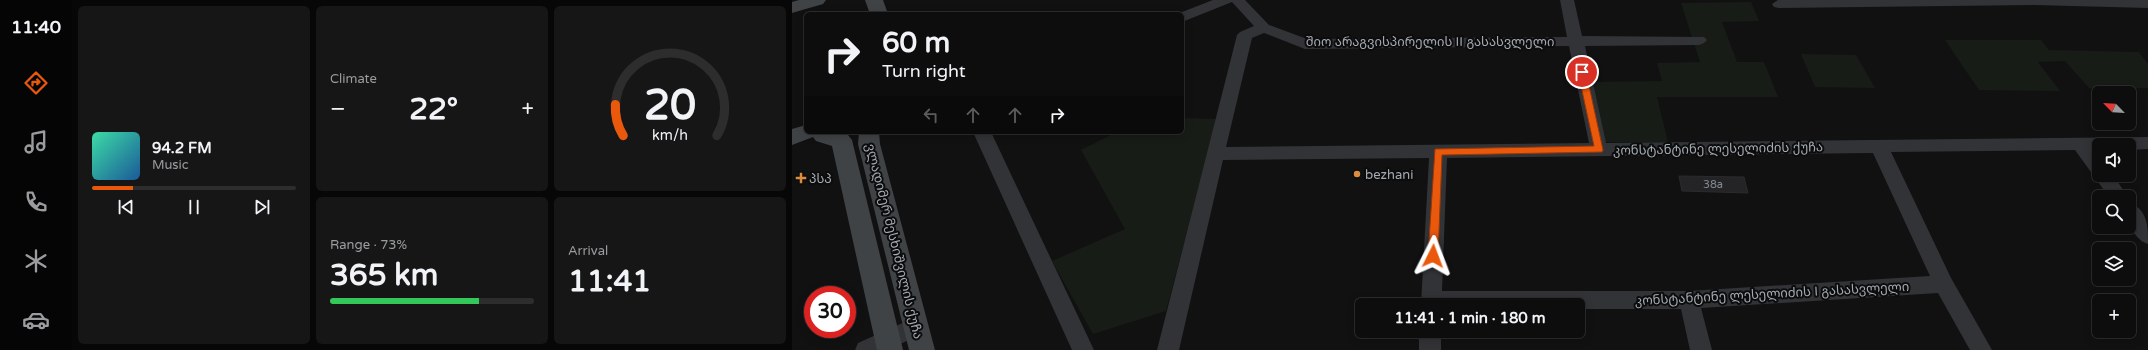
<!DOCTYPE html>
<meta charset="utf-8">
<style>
:root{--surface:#0d0d0e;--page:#161617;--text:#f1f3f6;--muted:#9a9c9e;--line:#2d2d2e;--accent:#ea580c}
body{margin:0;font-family:"Varela Round","Noto Sans Georgian",sans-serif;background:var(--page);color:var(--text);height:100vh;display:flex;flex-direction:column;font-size:15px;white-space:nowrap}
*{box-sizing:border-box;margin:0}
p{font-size:13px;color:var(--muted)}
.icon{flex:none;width:22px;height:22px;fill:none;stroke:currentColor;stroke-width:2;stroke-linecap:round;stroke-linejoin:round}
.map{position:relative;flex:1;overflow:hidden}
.drawer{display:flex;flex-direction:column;gap:6px;padding:6px;background:#070708;width:720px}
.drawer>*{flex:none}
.banner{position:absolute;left:12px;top:12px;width:380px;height:122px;border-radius:6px;box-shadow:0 2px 10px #0003,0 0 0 1px var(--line);background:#0d0d0e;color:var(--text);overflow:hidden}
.needle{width:26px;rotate:295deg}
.buttons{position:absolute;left:1300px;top:86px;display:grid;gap:8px}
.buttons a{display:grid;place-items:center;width:44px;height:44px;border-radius:6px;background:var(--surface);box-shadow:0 2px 10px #0003,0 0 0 1px var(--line);font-size:20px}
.speed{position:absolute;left:12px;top:286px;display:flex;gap:8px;font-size:20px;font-weight:700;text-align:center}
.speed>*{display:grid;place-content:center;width:52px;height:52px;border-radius:50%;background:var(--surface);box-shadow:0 2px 10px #0003,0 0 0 1px var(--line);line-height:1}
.speed .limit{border:6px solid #d22;background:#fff;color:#111}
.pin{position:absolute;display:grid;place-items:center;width:34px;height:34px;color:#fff;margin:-17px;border:2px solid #fff;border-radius:50%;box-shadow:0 1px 4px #0007}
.me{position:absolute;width:44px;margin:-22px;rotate:3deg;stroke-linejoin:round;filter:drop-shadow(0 0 3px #0008)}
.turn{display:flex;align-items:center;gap:14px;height:84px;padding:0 12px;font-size:18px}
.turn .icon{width:52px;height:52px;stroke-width:2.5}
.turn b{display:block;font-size:28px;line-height:34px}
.lanes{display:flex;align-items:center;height:38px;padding:0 12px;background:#0003;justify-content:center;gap:20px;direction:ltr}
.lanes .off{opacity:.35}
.big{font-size:30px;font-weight:700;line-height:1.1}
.drawer .tile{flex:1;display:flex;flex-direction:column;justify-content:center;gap:6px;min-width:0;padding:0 14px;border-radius:6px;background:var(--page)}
.drawer .dial{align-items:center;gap:0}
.dial svg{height:104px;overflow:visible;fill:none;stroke:var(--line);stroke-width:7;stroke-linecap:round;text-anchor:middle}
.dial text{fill:var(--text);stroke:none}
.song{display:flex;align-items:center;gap:12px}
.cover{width:48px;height:48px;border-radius:6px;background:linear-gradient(135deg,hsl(160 70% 55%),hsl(210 70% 35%))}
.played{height:4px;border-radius:2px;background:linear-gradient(90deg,var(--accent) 20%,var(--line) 20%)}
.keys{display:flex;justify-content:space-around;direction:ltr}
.heat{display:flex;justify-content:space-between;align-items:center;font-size:22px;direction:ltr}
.charge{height:6px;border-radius:3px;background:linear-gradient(90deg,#34c759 73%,var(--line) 0)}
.drawer .tiles{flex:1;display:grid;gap:6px;grid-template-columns:repeat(3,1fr)}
.tile:first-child{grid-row:span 2}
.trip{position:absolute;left:563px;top:298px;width:230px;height:40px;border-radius:6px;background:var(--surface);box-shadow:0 2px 10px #0003,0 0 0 1px var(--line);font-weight:700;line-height:40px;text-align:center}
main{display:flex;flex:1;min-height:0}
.menu{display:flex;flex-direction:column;width:72px;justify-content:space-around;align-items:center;background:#050506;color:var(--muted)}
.menu .icon{width:28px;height:28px}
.menu .active{color:var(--accent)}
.menu b{font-size:18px;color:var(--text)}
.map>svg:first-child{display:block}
.green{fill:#171c17}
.building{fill:#242426;stroke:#2b2b2d}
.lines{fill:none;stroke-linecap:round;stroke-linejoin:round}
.street{fill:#323336;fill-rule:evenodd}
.secondary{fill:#404346;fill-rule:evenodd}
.route{fill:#ea580c;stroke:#983908}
.poi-dot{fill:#db8c3f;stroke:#0c0c0d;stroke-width:1.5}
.labels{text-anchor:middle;stroke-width:4;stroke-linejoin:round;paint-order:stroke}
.number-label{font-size:11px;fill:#82888e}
.street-label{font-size:13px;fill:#a3aab1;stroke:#0c0c0d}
.poi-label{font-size:13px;fill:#a3aab1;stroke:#0c0c0d;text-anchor:start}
</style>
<main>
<nav class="menu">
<b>11:40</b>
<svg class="icon active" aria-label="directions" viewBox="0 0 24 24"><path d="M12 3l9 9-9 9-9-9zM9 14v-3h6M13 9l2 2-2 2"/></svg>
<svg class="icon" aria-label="music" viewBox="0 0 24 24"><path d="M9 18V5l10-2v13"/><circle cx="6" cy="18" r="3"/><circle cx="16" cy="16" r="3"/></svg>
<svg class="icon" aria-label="phone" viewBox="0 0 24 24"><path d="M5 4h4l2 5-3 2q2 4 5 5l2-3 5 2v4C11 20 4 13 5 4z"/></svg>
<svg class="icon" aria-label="climate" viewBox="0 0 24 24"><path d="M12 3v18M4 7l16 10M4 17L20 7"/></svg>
<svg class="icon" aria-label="car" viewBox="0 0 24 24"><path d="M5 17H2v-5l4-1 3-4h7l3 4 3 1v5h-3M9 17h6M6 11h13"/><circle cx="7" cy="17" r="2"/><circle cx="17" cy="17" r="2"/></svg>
</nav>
<section class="drawer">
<div class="tiles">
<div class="tile">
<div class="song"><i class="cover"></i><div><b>94.2 FM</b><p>Music</p></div></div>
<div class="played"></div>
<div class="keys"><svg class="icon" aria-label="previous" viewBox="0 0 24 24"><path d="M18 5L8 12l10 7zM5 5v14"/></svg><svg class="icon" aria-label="pause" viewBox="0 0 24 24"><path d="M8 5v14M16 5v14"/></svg><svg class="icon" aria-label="next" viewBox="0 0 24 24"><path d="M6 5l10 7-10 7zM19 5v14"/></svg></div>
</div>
<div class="tile"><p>Climate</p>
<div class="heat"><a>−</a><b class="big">22°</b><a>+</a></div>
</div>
<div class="tile dial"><svg viewBox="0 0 100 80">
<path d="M14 69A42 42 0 1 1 86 69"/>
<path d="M14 69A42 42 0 0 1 8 45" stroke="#ea580c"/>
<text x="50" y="56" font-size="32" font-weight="700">20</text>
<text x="50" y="72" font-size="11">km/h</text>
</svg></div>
<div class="tile"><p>Range · 73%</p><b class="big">365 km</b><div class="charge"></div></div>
<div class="tile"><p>Arrival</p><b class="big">11:41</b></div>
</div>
</section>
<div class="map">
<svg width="1356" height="350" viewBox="0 0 1356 350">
<rect width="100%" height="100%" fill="#111112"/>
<g class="green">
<path d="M 959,2 L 967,21 L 930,22 L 945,62 L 972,62 L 986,97 L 865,97 L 876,142 L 811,142 L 800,82 L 870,81 L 865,63 L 908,62 L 889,3 Z"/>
<path d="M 1153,40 L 1249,40 L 1257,50 L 1347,52 L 1356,64 L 1356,88 L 1297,88 L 1273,61 L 1246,62 L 1268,91 L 1187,90 Z"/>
<path d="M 1009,54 L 1064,55 L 1083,88 L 1023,87 Z"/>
<path d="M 390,118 L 425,119 L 374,311 L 301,334 L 260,261 L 333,229 L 289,150 L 325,132 L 390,132 Z"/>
</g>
<path class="building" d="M 887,176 L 952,177 L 956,193 L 890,191 Z"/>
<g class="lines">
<g class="street">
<path d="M 421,0 L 453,0 L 477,25 L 515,39 L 775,37 L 768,0 L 782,0 L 790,36 L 912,37 L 915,40 L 912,43 L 907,45 L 793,46 L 814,143 L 1356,137 L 1356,149 L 1337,150 L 1337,145 L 1307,145 L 1307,150 L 1302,150 L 1307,157 L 1307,175 L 1321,175 L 1336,197 L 1317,197 L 1283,150 L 1099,152 L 1159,278 L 1200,350 L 1178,350 L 1146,293 L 909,308 L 920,350 L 898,350 L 889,309 L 786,309 L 786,305 L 629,305 L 637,158 L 431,160 L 387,350 L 365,350 L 445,35 L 448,32 L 462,26 L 440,2 L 390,22 L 390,14 L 385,14 ZM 472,33 L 513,49 L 777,46 L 797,143 L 434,147 L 460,38 ZM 1081,153 L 1138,276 L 897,291 L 650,291 L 655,158 Z"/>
<path d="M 986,0 L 1356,0 L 1356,8 L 1242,5 L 987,8 L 982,7 L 980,4 Z"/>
<path d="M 181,132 L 199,132 L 302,350 L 280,350 Z"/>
<path d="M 1337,203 C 1356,209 1356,227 1356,244 C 1338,238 1337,219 1337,203 Z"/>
<path d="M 124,317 L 131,319 L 135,326 L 131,333 L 96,350 L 63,350 L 66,343 Z"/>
<rect x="627" y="331" width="22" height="19"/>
</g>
<g class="secondary">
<path d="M 7,0 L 34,0 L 31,4 L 0,13 L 0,2 Z"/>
<path d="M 73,0 L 91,0 L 96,14 L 78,14 Z"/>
<path d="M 14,125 L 14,132 L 47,132 L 56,135 L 60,140 L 111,350 L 85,350 L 40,146 L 24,141 L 21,137 L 0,145 L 0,129 Z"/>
<path d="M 67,132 L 87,132 L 88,144 L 143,350 L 117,350 L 66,144 Z"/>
</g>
</g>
<path class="route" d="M 790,69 L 794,72 L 811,150 L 810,152 L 650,155 L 646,256 L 641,260 L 638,259 L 636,256 L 643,149 L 802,146 L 786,72 Z"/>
<g class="poi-dot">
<circle cx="565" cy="174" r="4"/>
<path d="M7 172h4v4h4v4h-4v4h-4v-4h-4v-4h4z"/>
</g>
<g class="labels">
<g class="number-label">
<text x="921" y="188">38a</text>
</g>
<g class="street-label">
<text x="638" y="46">შიო არაგვისპირელის II გასასვლელი</text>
<text transform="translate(926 148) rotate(-1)" y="5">კონსტანტინე ლესელიძის ქუჩა</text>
<text transform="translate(103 241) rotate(76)" y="5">ვლადიმერ მესხიშვილის ქუჩა</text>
<text transform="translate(980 293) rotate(-3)" y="5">კონსტანტინე ლესელიძის I გასასვლელი</text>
</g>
<g class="poi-label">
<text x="573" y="179">bezhani</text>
<text x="17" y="183">პსპ</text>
</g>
</g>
</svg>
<div class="buttons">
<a><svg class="needle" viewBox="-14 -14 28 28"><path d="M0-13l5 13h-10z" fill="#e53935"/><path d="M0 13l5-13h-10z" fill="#9a9c9e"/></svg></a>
<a><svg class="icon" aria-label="sound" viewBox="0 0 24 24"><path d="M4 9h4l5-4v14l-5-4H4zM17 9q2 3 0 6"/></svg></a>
<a><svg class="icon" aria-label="search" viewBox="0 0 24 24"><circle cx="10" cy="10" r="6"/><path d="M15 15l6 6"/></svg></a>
<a><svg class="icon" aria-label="layers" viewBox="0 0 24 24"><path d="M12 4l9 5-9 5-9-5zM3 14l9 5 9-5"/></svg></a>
<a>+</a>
</div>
<div class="speed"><div class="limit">30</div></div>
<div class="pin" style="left:790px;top:72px;background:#d93025"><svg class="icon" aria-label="arrive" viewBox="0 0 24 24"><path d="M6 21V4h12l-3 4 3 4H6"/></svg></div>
<svg class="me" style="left:641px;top:256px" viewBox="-20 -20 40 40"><path d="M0-17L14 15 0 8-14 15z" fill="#ea580c" stroke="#fff" stroke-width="4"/></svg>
<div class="trip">11:41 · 1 min · 180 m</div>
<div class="banner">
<div class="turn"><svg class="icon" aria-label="right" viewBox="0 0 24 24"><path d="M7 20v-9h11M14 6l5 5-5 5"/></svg><div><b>60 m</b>Turn right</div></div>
<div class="lanes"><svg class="icon off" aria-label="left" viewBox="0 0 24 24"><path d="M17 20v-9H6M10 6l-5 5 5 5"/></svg><svg class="icon off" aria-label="ahead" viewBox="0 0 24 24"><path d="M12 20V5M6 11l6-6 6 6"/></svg><svg class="icon off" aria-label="ahead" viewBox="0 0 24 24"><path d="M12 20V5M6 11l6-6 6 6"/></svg><svg class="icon" aria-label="right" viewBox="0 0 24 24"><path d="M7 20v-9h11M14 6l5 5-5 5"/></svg></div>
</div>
</div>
</main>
